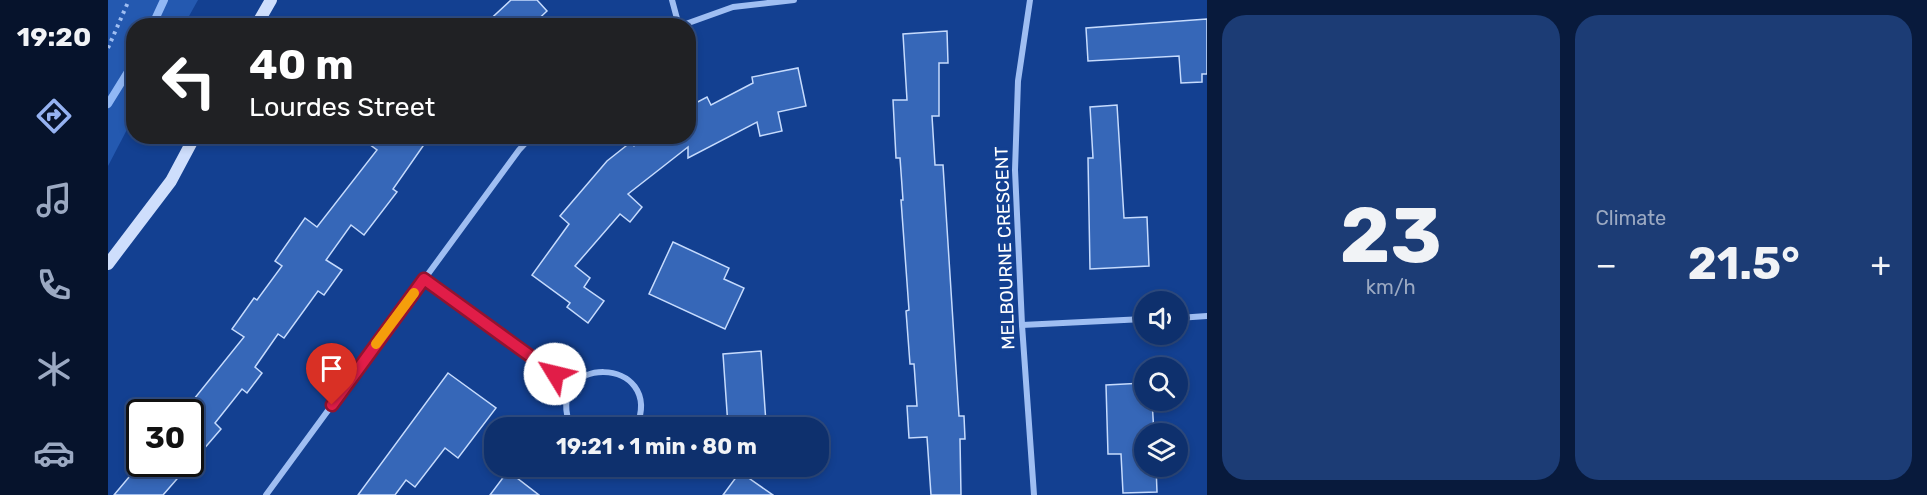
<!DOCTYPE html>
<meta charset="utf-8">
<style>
:root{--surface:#0e306d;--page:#1c3c75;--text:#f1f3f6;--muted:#9ba9c2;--line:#2e4b80;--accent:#95b2f1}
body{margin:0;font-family:Rubik,sans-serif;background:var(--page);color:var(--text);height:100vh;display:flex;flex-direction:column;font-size:22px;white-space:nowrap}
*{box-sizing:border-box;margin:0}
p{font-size:20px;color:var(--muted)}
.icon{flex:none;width:33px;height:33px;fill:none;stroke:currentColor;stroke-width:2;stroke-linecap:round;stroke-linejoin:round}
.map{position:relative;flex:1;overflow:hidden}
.side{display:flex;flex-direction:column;gap:15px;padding:15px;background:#081a3c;width:720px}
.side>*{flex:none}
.guide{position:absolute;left:18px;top:18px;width:570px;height:126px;border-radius:24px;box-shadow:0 3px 9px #0003,0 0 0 2px var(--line);background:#202124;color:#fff;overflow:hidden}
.controls{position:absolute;left:1026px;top:291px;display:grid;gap:12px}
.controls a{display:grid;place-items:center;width:54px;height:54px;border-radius:50%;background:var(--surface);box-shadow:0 3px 9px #0003,0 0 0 2px var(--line);font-size:30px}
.speed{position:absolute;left:18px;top:399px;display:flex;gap:12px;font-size:30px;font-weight:700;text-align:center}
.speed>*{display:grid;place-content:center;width:78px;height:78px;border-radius:50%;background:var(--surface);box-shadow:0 3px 9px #0003,0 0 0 2px var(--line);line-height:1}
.speed .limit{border:3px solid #111;border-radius:9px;background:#fff;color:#111}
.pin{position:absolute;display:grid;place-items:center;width:51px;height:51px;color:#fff;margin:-62px -26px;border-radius:50% 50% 50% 0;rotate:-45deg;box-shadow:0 0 6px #0007}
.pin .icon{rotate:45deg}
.me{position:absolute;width:66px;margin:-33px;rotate:306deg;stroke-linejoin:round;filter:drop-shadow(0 0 4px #0008)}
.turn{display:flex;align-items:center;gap:21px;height:126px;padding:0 24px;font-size:27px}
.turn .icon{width:78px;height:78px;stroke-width:2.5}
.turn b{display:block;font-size:42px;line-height:51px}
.big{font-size:45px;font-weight:700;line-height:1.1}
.side .widget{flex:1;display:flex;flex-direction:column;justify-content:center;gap:9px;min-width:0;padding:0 21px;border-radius:24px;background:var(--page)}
.side .dial{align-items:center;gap:0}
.dial b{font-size:78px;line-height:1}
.heat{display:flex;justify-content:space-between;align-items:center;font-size:33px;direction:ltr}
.side .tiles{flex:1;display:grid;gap:15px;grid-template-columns:repeat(2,1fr)}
.trip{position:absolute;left:376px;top:417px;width:345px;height:60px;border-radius:24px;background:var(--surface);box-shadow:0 3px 9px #0003,0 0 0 2px var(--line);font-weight:700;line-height:60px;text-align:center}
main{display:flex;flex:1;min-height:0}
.tabs{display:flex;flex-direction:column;width:108px;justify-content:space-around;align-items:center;background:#06132c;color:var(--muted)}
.tabs .icon{width:42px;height:42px}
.tabs .active{color:var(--accent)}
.tabs b{font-size:27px;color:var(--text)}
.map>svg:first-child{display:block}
.green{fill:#2459b0}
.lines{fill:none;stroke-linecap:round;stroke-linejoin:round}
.stream{stroke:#91b8f5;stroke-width:8}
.building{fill:#3667b8;stroke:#c6dbfd;stroke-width:1.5}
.path{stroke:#9fbef2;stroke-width:4;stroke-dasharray:3 4.5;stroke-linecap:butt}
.street{stroke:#9fbef2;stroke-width:6}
.secondary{stroke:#cedefc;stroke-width:12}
.route-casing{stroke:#92132f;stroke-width:15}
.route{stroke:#e11d48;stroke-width:10}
.slow{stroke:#f59e0b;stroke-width:10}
.labels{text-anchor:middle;stroke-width:6;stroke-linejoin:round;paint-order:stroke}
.street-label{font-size:18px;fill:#fff;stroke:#134091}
</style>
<main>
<nav class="tabs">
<b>19:20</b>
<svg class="icon active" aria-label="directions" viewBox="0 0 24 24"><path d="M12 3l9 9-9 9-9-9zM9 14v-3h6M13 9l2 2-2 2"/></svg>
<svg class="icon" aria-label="music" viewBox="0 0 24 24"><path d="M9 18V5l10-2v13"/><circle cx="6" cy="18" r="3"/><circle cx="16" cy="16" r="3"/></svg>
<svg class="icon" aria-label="phone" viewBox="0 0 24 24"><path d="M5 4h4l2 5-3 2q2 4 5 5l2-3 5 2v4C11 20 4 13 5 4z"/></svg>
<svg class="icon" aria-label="climate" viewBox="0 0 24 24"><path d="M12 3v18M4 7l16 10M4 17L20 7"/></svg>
<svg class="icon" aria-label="car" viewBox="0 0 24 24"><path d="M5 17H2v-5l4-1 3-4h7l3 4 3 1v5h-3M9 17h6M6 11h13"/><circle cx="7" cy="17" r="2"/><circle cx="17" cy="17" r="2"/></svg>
</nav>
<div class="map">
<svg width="1099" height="495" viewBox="0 0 1099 495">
<rect width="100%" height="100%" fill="#134091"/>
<path class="green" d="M 0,0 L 90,0 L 76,25 L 26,26 L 25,118 L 0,166 Z"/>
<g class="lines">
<g class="stream">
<path d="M 44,26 L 56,0"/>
<path d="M 0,104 L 26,62"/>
</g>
</g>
<g class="building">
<path d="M 403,0 L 429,0 L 439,11 L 423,26 L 375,26 Z"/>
<path d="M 1099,19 L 1099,74 L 1094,74 L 1094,82 L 1073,83 L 1071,56 L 980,61 L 978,28 Z"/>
<path d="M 839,31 L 840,63 L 831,63 L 831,116 L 824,116 L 827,165 L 835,165 L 851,416 L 856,416 L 857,439 L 852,439 L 853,495 L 823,495 L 819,437 L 801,438 L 799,406 L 809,406 L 806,364 L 802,364 L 798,311 L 801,310 L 793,200 L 795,200 L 792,158 L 788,158 L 785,100 L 799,100 L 795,34 Z"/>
<path d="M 690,68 L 698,106 L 670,112 L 674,131 L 652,136 L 649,122 L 580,158 L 580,147 L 520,194 L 534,207 L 522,222 L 512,214 L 467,266 L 482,278 L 476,287 L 496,301 L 480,323 L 459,307 L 462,303 L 424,275 L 461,224 L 452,216 L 499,161 L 523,142 L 526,146 L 537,136 L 580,136 L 580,107 L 599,97 L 603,105 L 645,83 L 644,77 Z"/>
<path d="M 1009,105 L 1016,218 L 1039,217 L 1041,266 L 982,269 L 980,158 L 985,158 L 982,107 Z"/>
<path d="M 250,136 L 322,136 L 285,189 L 289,192 L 256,235 L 243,225 L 218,260 L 234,270 L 216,295 L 210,291 L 176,338 L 170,334 L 147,367 L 154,373 L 139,393 L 134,389 L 107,423 L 113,429 L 82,465 L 82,404 L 136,337 L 124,329 L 146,298 L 149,300 L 174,266 L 167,261 L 197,218 L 209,227 L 269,150 Z"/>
<path d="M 565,242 L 621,268 L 616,279 L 636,288 L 617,329 L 541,294 Z"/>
<path d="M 653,351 L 658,423 L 620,426 L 615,354 Z"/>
<path d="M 340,373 L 388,408 L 350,458 L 337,448 L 307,487 L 298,480 L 287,495 L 250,495 Z"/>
<path d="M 1036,383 L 1036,400 L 1044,400 L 1046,434 L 1036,434 L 1036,466 L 1048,466 L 1049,492 L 1015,493 L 1013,454 L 1000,454 L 998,385 Z"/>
<path d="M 32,464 L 82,464 L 55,495 L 6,495 Z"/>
<path d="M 400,471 L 431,495 L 382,495 Z"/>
<path d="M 632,472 L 665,495 L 615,495 Z"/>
</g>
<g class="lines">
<path class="path" d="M 0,48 L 21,0"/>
<g class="street">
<path d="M 564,0 L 571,26"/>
<path d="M 922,0 L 910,81 L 907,170 L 914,325 L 926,495"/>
<path d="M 572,26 L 625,7 L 686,0"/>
<path d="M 316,279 L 464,387"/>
<path d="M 1070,318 L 1099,316"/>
<path d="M 914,325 L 1036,319"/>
<path d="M 463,428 C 433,352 559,355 528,428"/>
<path d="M 158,495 L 411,150 L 424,136"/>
</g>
<g class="secondary">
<path d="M 148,26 L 163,0"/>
<path d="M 0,264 L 63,181 L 87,136"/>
</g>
</g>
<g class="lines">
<defs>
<path id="route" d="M 224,405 L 316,279 L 447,374"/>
</defs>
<use href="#route" class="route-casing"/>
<use href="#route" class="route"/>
<path class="slow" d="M 268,344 L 306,293"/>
</g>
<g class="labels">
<g class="street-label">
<text transform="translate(897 248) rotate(-92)" y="6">MELBOURNE CRESCENT</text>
</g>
</g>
</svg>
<div class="controls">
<a><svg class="icon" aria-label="sound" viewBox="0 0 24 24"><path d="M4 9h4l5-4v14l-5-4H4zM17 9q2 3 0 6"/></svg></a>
<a><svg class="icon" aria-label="search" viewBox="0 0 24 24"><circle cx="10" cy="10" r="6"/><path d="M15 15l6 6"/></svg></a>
<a><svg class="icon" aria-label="layers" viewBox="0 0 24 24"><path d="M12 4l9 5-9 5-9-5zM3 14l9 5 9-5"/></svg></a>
</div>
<div class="speed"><div class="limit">30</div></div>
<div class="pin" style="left:224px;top:405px;background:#d93025"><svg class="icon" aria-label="arrive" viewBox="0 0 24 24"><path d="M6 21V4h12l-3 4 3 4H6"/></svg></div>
<svg class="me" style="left:447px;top:374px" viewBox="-20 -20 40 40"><circle r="19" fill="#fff"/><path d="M0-13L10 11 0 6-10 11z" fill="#e11d48"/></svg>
<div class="trip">19:21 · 1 min · 80 m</div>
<div class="guide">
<div class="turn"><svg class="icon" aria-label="left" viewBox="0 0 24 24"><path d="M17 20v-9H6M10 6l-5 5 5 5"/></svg><div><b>40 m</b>Lourdes Street</div></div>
</div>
</div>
<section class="side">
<div class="tiles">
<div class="widget dial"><b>23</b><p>km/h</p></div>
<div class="widget"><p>Climate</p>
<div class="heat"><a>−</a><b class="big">21.5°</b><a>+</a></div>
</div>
</div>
</section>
</main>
